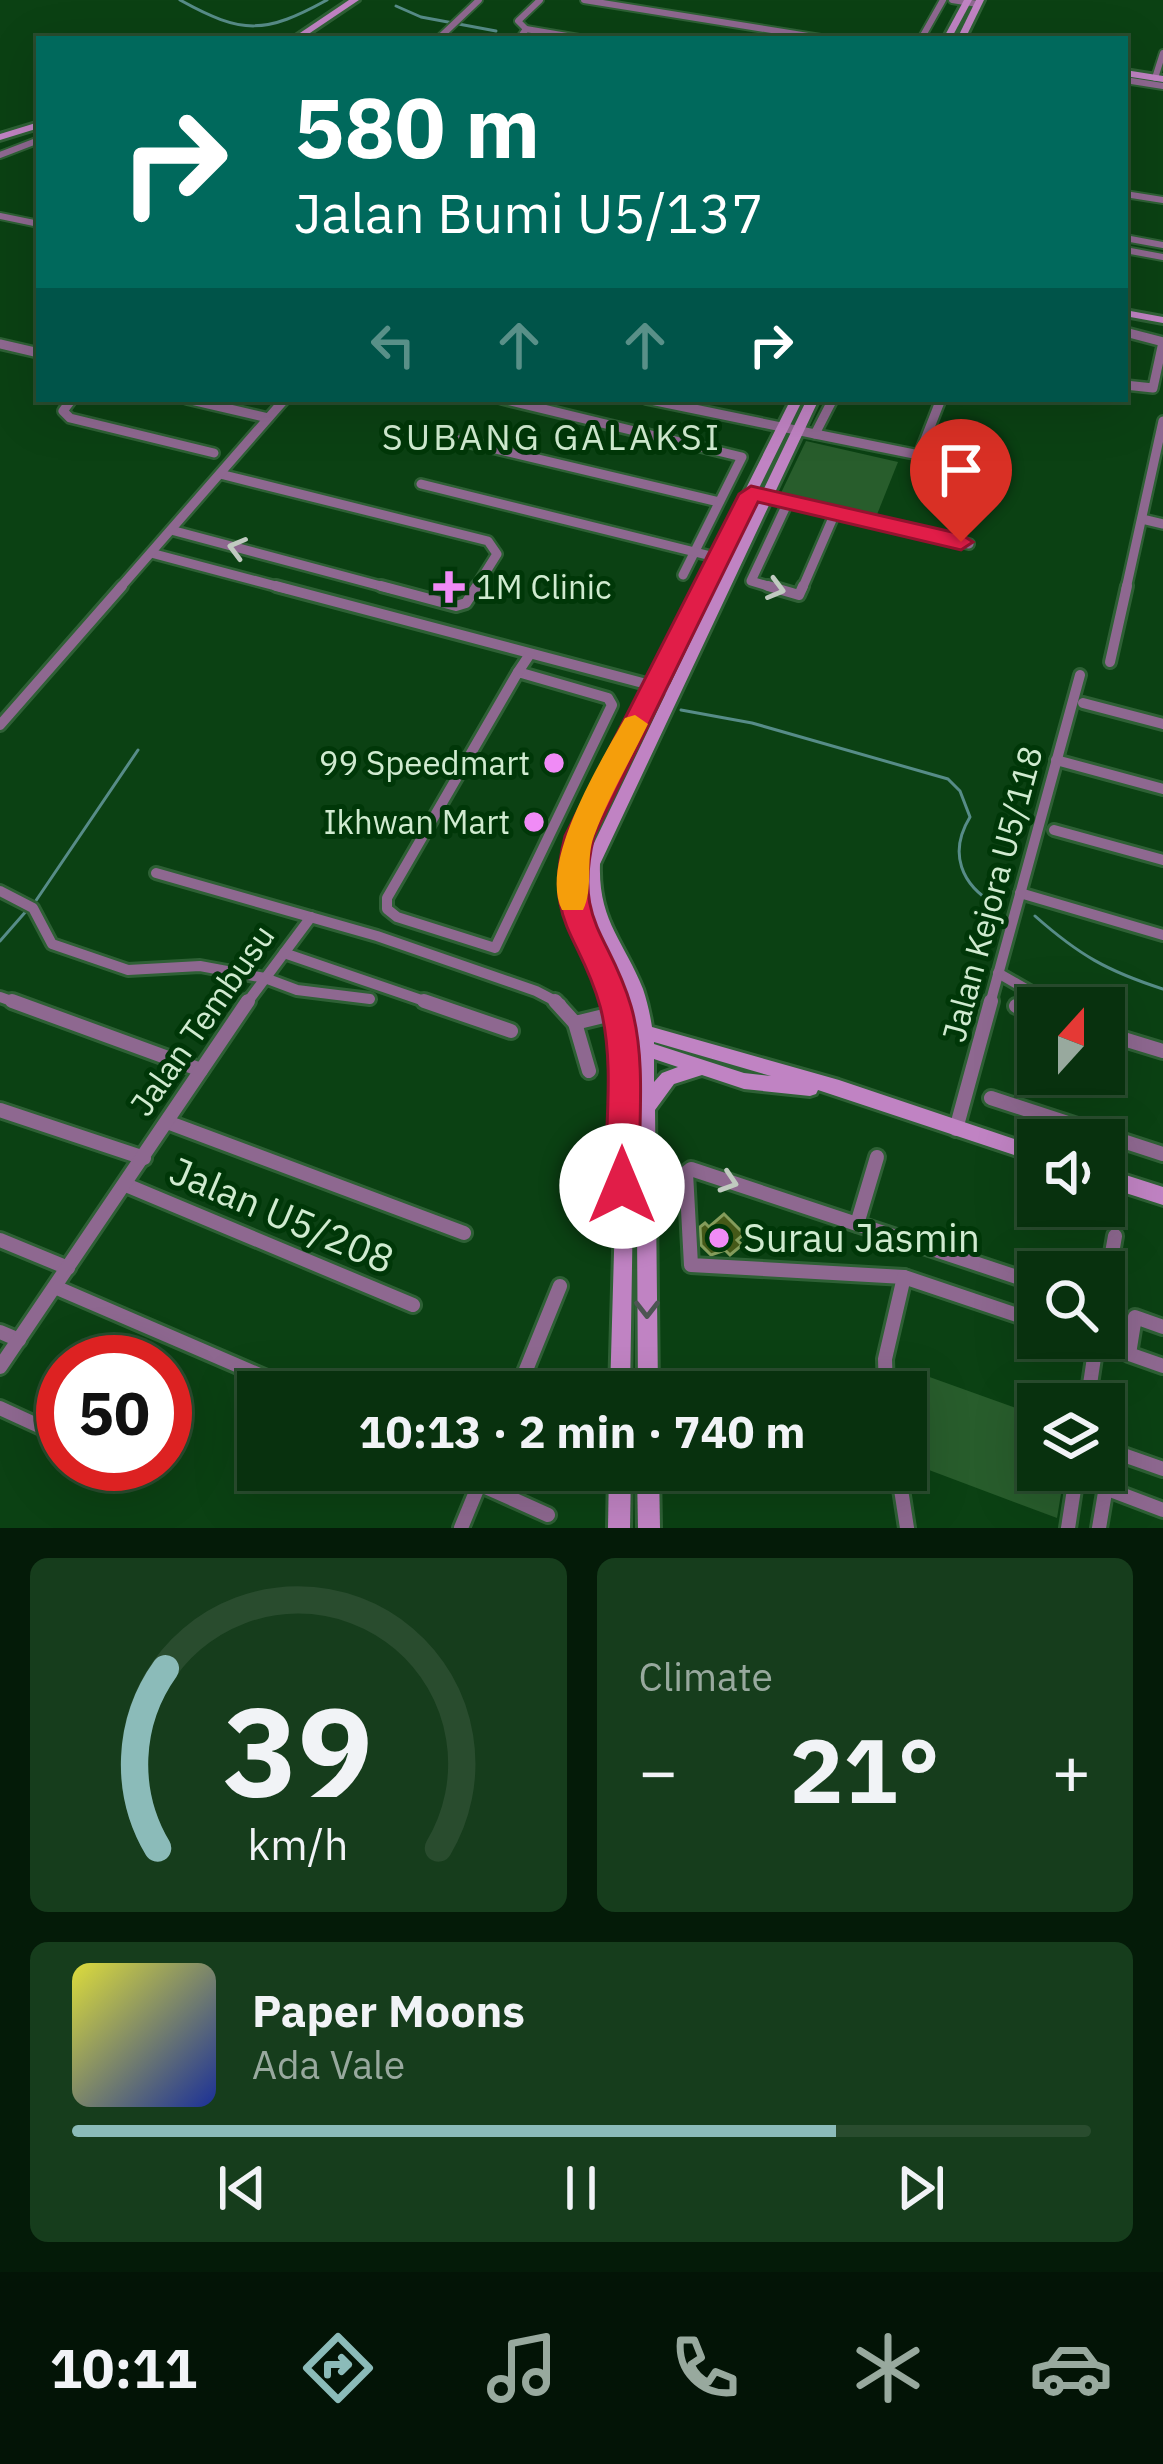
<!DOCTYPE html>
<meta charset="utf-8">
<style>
:root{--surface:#08310e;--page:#163d1c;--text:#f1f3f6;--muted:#98a99e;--line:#294c2e;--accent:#8bbbb9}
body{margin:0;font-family:"IBM Plex Sans",sans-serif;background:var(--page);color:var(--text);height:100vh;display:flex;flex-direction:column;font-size:45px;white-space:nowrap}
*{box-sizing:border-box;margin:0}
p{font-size:39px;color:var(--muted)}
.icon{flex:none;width:66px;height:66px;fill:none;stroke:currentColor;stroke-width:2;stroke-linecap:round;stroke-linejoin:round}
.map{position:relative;height:1528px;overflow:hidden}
.drawer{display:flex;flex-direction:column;gap:30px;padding:30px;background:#041b08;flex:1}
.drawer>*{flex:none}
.top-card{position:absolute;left:36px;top:36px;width:1092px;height:366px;border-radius:0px;box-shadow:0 12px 48px #0002,0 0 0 3px var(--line);background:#00695c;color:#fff;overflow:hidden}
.needle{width:78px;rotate:21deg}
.fabs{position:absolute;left:1017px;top:987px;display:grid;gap:24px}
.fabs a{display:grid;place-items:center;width:108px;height:108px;border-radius:0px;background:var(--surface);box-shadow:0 12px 48px #0002,0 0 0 3px var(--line);font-size:60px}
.speed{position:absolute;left:36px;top:1335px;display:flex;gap:24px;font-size:60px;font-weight:700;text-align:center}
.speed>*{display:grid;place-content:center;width:156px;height:156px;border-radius:50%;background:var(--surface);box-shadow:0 12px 48px #0002,0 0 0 3px var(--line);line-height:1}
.speed .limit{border:18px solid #d22;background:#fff;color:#111}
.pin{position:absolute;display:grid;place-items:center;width:102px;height:102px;color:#fff;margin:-123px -51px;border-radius:50% 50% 50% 0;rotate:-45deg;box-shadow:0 0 12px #0007}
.pin .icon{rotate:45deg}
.me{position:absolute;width:132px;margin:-66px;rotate:0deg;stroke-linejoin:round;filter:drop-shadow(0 0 9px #0008)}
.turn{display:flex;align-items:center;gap:42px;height:252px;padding:0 60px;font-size:54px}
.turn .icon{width:156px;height:156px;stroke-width:2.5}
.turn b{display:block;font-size:84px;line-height:102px}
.lanes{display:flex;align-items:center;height:114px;padding:0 60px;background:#0003;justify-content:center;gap:60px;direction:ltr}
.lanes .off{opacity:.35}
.big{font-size:90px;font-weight:800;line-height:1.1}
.drawer .widget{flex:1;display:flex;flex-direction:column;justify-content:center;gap:18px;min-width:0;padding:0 42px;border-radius:18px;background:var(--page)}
.drawer .dial{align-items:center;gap:0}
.dial svg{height:312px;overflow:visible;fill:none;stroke:var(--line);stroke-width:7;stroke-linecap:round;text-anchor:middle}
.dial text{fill:var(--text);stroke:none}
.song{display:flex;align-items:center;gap:36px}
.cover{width:144px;height:144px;border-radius:18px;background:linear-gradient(135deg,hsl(60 70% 55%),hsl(230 70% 35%))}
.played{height:12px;border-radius:6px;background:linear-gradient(90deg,var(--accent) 75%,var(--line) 75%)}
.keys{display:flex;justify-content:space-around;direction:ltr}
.heat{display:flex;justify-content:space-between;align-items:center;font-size:66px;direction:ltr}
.drawer .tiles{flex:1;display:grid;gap:30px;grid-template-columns:1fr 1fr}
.widget:last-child{grid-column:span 2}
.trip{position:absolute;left:237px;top:1371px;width:690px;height:120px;border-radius:0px;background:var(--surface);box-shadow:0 12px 48px #0002,0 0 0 3px var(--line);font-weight:800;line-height:120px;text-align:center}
.dock{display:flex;height:192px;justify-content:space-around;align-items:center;background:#031406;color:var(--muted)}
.dock .icon{width:84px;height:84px}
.dock .current{color:var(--accent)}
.dock b{font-size:54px;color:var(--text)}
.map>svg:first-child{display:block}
.green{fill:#285d2c}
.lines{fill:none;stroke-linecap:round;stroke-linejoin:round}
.stream{stroke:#578c88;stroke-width:3}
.building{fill:#455918;stroke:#849c5b;stroke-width:3}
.street-far3-casing{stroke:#2e6035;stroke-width:10}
.street-far2-casing{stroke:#2e6035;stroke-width:14}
.street-far1-casing{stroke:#2e6035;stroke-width:16}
.street-casing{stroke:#2e6035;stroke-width:20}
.secondary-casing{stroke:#2e6035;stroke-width:6}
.street-far3{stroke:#8e6890;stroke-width:6}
.street-far2{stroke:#8e6890;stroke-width:9}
.street-far1{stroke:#8e6890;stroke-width:10}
.street{stroke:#8e6890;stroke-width:14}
.secondary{fill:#c083c3;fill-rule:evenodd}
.oneway{stroke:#c0cac0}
.oneway2{stroke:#4d5553}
.route{fill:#e11d48;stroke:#92132f;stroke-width:3}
.slow{fill:#f59e0b}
.poi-dot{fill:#f08bf6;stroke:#003708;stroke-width:4.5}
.labels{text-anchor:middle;stroke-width:10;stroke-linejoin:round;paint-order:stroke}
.poi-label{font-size:33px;fill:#d0ebd0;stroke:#003708;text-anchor:end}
.street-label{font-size:33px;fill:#d0ebd0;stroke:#003708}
.neighbourhood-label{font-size:36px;letter-spacing:3px;fill:#d0ebd0;stroke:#003708}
.near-street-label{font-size:39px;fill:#d0ebd0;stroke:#003708}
.near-poi-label{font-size:39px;fill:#d0ebd0;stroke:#003708;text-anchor:start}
</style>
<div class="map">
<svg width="1163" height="1528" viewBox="0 0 1163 1528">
<rect width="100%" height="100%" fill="#0b4113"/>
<g class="green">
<path d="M 806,441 L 898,462 L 876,517 L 780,495 Z"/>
<path d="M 910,1370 L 1038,1416 L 1038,1470 L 1065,1470 L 1057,1518 L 921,1467 Z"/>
</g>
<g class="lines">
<g class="stream">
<path d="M 180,0 C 243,35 265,34 327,0"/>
<path d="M 396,6 L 421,17 L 496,31"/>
<path d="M 681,710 L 752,723 L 948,779 L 960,791 L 970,817 C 948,853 961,885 996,905"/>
<path d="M 35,902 L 138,750"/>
<path d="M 1035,916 C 1079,955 1107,971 1163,989"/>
<path d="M 0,941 L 28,909"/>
</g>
</g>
<path class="building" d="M 724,1214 L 744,1234 L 737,1240 L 742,1245 L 730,1255 L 725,1250 L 711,1255 L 701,1245 L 700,1227 L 705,1223 L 709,1227 Z"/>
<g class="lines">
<defs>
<g id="street-far3">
<path d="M 584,0 L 827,39"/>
<path d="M 952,0 L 978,4"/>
<path d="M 526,29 L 518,21 L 540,0"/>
<path d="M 438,39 L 479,0"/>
<path d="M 519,39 L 526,29 L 585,39"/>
<path d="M 921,39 L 943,0"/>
<path d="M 1155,78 L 1163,53"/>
<path d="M 1125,80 L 1163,86"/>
<path d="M 0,155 L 39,140"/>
<path d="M 1125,194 L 1163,200"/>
<path d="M 0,216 L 39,224"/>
<path d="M 1125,238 L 1163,245"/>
<path d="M 1125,250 L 1163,257"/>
</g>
<g id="street-far2">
<path d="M 1125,332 L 1163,342 L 1153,388 L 1125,385"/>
<path d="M 0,344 L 39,353"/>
<path d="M 72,399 L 63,411 L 70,418 L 214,453"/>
<path d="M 187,399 L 268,418"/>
<path d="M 502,399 L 742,457 L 683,575"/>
<path d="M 646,399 L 815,434 L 833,399"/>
<path d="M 815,434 L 919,455 L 941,399"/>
<path d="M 454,439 L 719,502"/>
<path d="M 220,474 L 488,541 L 497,554 L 475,589"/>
<path d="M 421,484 L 719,558"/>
<path d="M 751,493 L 969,544"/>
<path d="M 1142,519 L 1163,524"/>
<path d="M 171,530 L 392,589"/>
<path d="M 151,553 L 287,589"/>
<path d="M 119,589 L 285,399"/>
<path d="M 778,589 L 751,581 L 788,502"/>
<path d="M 802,589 L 835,513"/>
<path d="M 1126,589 L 1163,421"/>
</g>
<g id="street-far1">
<path d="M 276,586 L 673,691"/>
<path d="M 381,586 L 456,606 L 466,603 L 477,586"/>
<path d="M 768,586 L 799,595 L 803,586"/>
<path d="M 1110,662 L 1127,586"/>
<path d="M 518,672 L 608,698 L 612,705 L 495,948 L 397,917 L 387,909 L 387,898 Z"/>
<path d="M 518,672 L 530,654"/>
<path d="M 1083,703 L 1163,724"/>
<path d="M 0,725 L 122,586"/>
<path d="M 1056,760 L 1163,789"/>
<path d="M 1054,830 L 1163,860"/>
<path d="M 156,873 L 377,936 L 536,991 L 561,1004"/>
<path d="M 0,891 L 33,908 L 52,944 L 128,970 L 200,966 L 265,978 L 297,990 L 370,999"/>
<path d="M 1020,893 L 1163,935"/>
<path d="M 284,953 L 433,1004"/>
<path d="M 998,973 L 1052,1004"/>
<path d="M 0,997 L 20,1004"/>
<path d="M 246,1004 L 311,917"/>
<path d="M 990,1004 L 1080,675"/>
</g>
<g id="street">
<path d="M 12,1001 L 201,1070"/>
<path d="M 424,1001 L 511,1031"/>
<path d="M 555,1001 L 575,1023 L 616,1013"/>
<path d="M 1049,1001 L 1056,1008"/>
<path d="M 1016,1006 L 1038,1013"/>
<path d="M 575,1023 L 589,1071"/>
<path d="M 1104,1033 L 1163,1051"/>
<path d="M 991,1098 L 1163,1154"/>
<path d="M 0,1110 L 144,1158"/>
<path d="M 167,1122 L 464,1233"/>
<path d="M 956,1129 L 991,1001"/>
<path d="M 126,1185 L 413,1305"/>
<path d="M 857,1224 L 877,1157"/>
<path d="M 0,1240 L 68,1268"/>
<path d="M 1038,1284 L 691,1169 L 686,1173 L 691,1265 L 904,1277 L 1038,1322"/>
<path d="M 55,1287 L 299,1392"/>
<path d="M 1104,1299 L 1115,1236"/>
<path d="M 1163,1327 L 1135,1317 L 1129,1354 L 1163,1366"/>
<path d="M 0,1332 L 19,1340"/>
<path d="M 0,1367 L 248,1001"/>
<path d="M 517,1392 L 560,1286"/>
<path d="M 886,1392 L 885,1359 L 904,1277"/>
<path d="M 1087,1404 L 1097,1338"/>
<path d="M 0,1408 L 63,1437"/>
<path d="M 120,1464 L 132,1470"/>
<path d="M 898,1470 L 907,1528"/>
<path d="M 479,1484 L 548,1515"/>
<path d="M 1105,1488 L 1163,1510"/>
<path d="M 461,1528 L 485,1470"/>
<path d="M 1068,1528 L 1077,1470"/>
<path d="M 1099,1528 L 1112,1451 L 1163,1469"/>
</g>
<g id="secondary">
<path d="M 349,0 L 359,0 L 301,39 L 291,39 Z"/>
<path d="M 964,0 L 972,0 L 951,39 L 943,39 Z"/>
<path d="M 976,0 L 984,0 L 965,39 L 957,39 Z"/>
<path d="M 518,36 L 523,37 L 524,39 L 514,39 Z"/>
<path d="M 1125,70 L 1163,76 L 1163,82 L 1125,76 Z"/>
<path d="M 39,122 L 39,128 L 0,140 L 0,134 Z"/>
<path d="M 1125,310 L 1163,317 L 1163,323 L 1125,316 Z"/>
<path d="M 791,399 L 803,399 L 587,836 C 578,883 581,907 601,950 C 609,966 615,978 626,991 C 606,946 582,916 584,864 L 807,399 L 819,399 L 600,864 C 598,921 624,941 643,989 C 647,1001 650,1014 652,1027 L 839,1080 L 1038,1147 L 1038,1163 L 818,1090 L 816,1094 L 810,1096 L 744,1089 L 702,1075 L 674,1084 L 655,1110 L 658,1392 L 638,1392 L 636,1052 L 629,1040 L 634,1141 L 630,1392 L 610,1392 L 616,1183 L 613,1058 L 604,993 L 575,929 L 566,899 L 566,861 L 571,836 ZM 654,1042 L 771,1076 L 744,1073 L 654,1044 ZM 654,1059 L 678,1067 L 662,1073 L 654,1082 Z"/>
<path d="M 1104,1168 L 1163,1187 L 1163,1205 L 1104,1186 Z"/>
<path d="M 609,1470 L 631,1470 L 630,1528 L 608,1528 Z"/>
<path d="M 637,1470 L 659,1470 L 660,1528 L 638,1528 Z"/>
</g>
</defs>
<use href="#street-far3" class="street-far3-casing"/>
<use href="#street-far2" class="street-far2-casing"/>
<use href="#street-far1" class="street-far1-casing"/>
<use href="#street" class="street-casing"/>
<use href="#secondary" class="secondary-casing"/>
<use href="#street-far3" class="street-far3"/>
<use href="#street-far2" class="street-far2"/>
<use href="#street-far1" class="street-far1"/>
<use href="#street" class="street"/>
<use href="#secondary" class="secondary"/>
</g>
<defs><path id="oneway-chevron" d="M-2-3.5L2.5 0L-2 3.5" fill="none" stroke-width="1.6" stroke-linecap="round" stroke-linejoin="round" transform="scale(3)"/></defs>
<g class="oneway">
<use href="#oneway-chevron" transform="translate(237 548) rotate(-165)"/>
<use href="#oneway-chevron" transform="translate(776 589) rotate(15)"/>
<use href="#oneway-chevron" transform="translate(729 1182) rotate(18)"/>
</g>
<use class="oneway2" href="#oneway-chevron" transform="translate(647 1309) rotate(90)"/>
<path class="route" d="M 751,486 L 961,534 L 973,542 L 961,550 L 758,502 L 594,836 C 573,923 610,933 631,1006 C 647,1061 638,1129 639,1186 L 634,1197 L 622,1201 L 610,1197 L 605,1186 C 605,1129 615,1062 600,1006 C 580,933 543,923 565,836 L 739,494 Z"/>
<path class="slow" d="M 635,715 L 648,724 C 630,761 608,798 594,836 C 585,860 594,889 583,910 L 562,910 C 538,863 601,761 625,718 Z"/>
<g class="poi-dot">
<path d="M443 569h12v12h12v12h-12v12h-12v-12h-12v-12h12z"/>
<circle cx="554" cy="763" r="12"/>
<circle cx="534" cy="822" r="12"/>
<circle cx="719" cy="1238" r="12"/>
</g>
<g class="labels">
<g class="poi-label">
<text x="476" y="599" text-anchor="start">1M Clinic</text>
<text x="530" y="775">99 Speedmart</text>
<text x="510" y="834">Ikhwan Mart</text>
</g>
<g class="street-label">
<text transform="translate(992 894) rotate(-75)" y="12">Jalan Kejora U5/118</text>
<text transform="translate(202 1020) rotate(-55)" y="12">Jalan Tembusu</text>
</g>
<g class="neighbourhood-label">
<text x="552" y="450">SUBANG GALAKSI</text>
</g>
<g class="near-street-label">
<text transform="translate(282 1215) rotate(23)" y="14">Jalan U5/208</text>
</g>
<g class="near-poi-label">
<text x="743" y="1252">Surau Jasmin</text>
</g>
</g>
</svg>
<div class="fabs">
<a><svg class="needle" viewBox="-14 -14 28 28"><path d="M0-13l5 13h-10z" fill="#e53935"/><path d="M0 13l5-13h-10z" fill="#98a99e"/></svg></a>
<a><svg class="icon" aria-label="sound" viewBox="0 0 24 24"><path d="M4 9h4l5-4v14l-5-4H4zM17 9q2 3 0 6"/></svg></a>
<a><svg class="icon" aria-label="search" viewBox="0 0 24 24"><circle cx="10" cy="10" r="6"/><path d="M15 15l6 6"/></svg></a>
<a><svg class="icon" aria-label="layers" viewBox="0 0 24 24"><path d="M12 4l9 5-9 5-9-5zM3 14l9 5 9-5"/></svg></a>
</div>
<div class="speed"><div class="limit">50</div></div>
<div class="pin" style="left:961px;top:542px;background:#d93025"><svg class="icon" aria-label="arrive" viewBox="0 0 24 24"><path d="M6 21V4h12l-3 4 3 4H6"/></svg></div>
<svg class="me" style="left:622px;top:1186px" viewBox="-20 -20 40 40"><circle r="19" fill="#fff"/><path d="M0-13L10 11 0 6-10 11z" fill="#e11d48"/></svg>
<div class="trip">10:13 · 2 min · 740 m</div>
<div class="top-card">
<div class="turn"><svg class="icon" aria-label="right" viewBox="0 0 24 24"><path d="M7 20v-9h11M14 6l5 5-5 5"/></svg><div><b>580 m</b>Jalan Bumi U5/137</div></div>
<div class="lanes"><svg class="icon off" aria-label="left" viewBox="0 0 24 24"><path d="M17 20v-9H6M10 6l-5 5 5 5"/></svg><svg class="icon off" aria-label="ahead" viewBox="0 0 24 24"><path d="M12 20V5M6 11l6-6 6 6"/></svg><svg class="icon off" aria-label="ahead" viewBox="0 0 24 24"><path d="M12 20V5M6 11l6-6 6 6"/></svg><svg class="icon" aria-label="right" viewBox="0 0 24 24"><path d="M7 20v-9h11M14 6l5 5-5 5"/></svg></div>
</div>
</div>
<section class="drawer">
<div class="tiles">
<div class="widget dial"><svg viewBox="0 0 100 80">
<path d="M14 69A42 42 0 1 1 86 69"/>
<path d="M14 69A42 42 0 0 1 16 23" stroke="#8bbbb9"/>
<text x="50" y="56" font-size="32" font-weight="700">39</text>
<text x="50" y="72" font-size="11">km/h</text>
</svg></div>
<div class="widget"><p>Climate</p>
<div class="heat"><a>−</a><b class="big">21°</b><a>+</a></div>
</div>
<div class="widget">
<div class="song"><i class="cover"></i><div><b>Paper Moons</b><p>Ada Vale</p></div></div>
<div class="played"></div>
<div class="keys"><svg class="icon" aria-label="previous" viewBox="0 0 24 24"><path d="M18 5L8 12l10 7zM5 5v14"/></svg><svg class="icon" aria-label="pause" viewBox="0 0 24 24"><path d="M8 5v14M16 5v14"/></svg><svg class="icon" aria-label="next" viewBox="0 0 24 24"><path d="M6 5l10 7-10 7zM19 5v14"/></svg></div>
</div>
</div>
</section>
<nav class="dock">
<b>10:11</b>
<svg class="icon current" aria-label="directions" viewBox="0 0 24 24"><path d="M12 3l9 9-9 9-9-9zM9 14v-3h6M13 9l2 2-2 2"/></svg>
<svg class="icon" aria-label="music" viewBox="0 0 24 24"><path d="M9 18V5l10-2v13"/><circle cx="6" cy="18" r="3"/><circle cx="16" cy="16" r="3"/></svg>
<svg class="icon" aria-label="phone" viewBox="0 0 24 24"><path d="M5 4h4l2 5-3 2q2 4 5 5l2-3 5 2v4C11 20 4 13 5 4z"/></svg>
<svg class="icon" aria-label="climate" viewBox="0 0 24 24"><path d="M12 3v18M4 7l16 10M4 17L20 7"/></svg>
<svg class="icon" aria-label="car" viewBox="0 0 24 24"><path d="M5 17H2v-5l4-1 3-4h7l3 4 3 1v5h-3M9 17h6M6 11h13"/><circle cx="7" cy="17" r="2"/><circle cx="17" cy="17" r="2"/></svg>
</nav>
